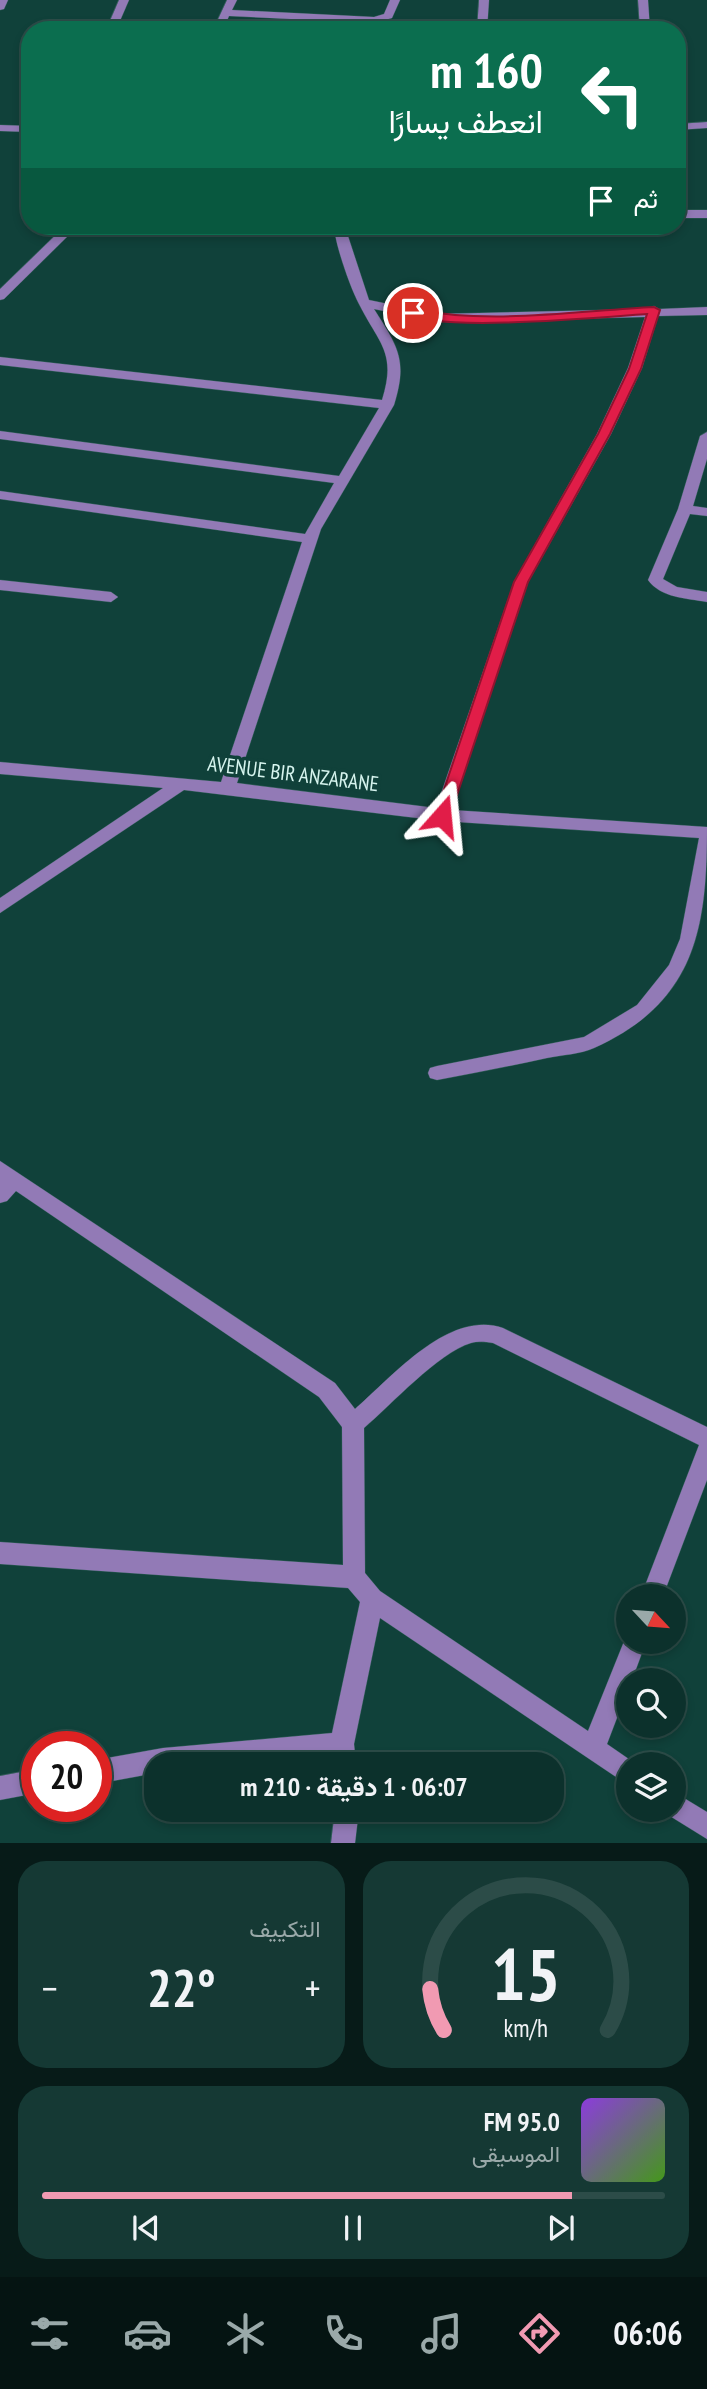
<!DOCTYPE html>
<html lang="ar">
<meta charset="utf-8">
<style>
:root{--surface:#0c312c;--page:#153934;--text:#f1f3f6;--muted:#9aa9a9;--line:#2c4c48;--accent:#f19ab2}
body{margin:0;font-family:"PT Sans Narrow",Vazirmatn,sans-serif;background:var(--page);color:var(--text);direction:rtl;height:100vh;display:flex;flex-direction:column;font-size:26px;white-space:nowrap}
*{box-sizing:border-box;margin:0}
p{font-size:23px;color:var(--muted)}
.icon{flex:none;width:38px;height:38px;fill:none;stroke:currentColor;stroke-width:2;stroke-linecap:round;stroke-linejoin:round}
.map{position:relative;height:1843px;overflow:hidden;direction:ltr}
.details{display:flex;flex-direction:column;gap:18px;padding:18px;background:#071b18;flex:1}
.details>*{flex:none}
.top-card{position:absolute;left:21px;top:21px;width:665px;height:214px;border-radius:28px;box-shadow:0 4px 10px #0003,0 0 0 2px var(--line);direction:rtl;background:#0b6e4f;color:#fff;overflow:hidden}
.needle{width:46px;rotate:116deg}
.buttons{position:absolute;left:616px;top:1584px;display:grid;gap:14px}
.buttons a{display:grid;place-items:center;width:70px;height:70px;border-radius:50%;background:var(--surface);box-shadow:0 4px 10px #0003,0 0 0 2px var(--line);font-size:35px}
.speed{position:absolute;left:21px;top:1731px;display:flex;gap:14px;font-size:35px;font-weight:700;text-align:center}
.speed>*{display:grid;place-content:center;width:91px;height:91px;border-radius:50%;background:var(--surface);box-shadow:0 4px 10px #0003,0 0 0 2px var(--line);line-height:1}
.speed .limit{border:10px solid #d22;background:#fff;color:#111}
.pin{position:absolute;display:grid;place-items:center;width:60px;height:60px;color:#fff;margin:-30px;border:4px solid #fff;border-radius:50%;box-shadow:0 2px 7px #0007}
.me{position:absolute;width:77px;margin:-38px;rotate:18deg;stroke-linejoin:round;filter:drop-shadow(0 0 5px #0008)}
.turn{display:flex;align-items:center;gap:24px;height:147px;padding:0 28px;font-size:32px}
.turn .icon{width:91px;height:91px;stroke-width:2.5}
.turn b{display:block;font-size:49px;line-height:60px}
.then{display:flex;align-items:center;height:66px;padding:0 28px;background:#0003;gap:14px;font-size:26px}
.big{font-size:52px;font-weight:700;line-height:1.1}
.details .tile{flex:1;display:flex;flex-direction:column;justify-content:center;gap:10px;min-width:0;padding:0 24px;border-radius:28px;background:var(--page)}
.details .dial{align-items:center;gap:0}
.dial svg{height:182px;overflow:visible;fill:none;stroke:var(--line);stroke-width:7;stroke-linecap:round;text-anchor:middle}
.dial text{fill:var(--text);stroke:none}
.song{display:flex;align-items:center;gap:21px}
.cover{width:84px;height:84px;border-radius:10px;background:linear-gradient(135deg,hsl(270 70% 55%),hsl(100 70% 35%))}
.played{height:7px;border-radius:4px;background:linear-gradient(90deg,var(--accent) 85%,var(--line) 85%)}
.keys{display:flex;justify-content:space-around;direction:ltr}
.heat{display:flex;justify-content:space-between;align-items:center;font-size:38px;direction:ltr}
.details .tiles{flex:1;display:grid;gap:18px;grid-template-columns:1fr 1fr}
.tile:last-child{grid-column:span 2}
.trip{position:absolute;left:144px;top:1752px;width:420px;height:70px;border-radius:28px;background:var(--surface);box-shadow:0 4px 10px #0003,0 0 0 2px var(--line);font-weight:700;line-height:70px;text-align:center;direction:rtl}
.tab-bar{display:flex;height:112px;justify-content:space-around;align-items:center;background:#051412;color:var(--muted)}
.tab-bar .icon{width:49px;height:49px}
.tab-bar .active{color:var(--accent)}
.tab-bar b{font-size:32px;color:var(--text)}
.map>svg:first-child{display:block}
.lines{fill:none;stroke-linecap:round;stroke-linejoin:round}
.minor-casing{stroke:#305e57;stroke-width:1}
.minor{fill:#927ab6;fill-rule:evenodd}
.route{fill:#e11d48;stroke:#92132f;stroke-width:2}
.labels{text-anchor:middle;stroke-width:7;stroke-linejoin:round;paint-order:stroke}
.street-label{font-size:21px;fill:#d6f4ee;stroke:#10413a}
</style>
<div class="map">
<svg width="707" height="1843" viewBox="0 0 707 1843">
<rect width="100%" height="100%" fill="#10413a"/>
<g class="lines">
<defs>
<g id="minor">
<path d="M 0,0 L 8,0 L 4,9 L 0,10 Z"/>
<path d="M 119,0 L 129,0 L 116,30 L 106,30 Z"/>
<path d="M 227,0 L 237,0 L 232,10 L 374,17 L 384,14 L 390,0 L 400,0 L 392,18 L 374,23 L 229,16 L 223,30 L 213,30 Z"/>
<path d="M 479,0 L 489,0 L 487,30 L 477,30 Z"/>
<path d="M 638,0 L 648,0 L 650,30 L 640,30 Z"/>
<path d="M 707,122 L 707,128 L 677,130 L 677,124 Z"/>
<path d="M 0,125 L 30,126 L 30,132 L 0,131 Z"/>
<rect x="677" y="210" width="30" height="8"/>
<path d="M 65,226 L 78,226 L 4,299 L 0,300 L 0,289 Z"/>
<path d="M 334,226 L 419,226 L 413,230 L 346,230 L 369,300 L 437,314 L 648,309 L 654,306 L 659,309 L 707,307 L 707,315 L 658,316 L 642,368 L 611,434 L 528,582 L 452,810 L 707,827 C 707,928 696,1002 594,1048 C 581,1054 562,1055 547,1058 C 511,1066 474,1073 437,1080 L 430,1078 L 428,1073 L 430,1068 L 437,1066 L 584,1037 L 637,1005 L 669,965 L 680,939 L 699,838 L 442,821 L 184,790 L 0,913 L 0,898 L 163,788 L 0,774 L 0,762 L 221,782 L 302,542 L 0,499 L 0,491 L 305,534 L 334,483 L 0,439 L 0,431 L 339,476 L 379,408 L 0,365 L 0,357 L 382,400 C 397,352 379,344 359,304 C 350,287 335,244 334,226 ZM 374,309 L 437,322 L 645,317 L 628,368 L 597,434 L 514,582 L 436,808 L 237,783 L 321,529 L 394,405 C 408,360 398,347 374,309 Z"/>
<path d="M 707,432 L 707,459 L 693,506 L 707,508 L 707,516 L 690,514 L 663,579 L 677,587 L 707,592 L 707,602 C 686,598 661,598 648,580 L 678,509 L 700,436 Z"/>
<path d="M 0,580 L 111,592 L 118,597 L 111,602 L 0,590 Z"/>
<path d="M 0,1161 L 335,1383 L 355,1409 C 392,1377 449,1309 503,1328 L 707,1427 L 707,1480 L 663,1596 L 641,1596 L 699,1445 L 493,1343 C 485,1342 478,1341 471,1343 C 438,1353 391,1405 364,1428 L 365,1573 L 380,1591 L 588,1731 L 627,1634 L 628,1642 L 646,1642 L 632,1680 L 628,1680 L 628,1689 L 607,1744 L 636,1764 L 628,1764 L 628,1785 L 380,1618 L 354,1744 L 356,1764 L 332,1764 L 331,1757 L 254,1764 L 156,1764 L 156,1773 L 96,1784 L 96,1760 L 163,1748 L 332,1733 L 360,1602 L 348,1588 L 0,1564 L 0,1542 L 343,1565 L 342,1427 L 319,1397 L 16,1191 L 7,1201 L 0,1203 Z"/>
<path d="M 37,1769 L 37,1793 L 0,1800 L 0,1776 Z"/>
<path d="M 674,1792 L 707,1812 L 707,1839 L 665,1813 L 664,1810 L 674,1810 Z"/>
<path d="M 335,1810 L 359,1810 L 355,1843 L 331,1843 Z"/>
</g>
</defs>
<use href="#minor" class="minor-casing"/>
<use href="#minor" class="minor"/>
</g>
<path class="route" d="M 654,307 L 660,310 L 641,369 L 610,434 L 528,582 L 450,816 L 448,819 L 437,819 L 435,816 L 514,582 L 598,434 L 629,369 L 647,314 C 605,317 434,333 407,313 L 413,309 C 490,325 576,311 654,307 Z"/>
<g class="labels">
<g class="street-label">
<text transform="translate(293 774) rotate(7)" y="7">AVENUE BIR ANZARANE</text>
</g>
</g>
</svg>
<div class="buttons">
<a><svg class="needle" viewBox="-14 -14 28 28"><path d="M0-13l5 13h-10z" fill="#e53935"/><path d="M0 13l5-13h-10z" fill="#9aa9a9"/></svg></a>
<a><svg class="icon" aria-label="search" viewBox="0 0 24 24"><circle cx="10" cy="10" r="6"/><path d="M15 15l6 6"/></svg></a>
<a><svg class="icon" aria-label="layers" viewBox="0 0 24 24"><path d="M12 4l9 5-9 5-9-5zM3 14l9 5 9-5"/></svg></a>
</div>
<div class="speed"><div class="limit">20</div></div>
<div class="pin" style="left:413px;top:313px;background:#d93025"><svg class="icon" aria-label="arrive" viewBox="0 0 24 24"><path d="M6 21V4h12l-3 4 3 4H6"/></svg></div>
<svg class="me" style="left:442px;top:816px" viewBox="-20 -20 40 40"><path d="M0-17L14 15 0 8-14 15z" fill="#e11d48" stroke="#fff" stroke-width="4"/></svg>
<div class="trip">06:07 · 1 دقيقة · 210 m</div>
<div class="top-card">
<div class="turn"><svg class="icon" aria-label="left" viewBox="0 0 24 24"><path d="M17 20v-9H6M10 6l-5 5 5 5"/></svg><div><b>160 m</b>انعطف يسارًا</div></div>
<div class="then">ثم<svg class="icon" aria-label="arrive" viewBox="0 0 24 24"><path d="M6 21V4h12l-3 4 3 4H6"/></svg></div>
</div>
</div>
<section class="details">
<div class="tiles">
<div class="tile dial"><svg viewBox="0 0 100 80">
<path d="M14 69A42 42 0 1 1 86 69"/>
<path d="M14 69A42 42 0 0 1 8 51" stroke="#f19ab2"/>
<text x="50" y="56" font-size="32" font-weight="700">15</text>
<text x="50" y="72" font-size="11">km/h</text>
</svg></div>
<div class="tile"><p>التكييف</p>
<div class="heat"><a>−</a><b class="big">22°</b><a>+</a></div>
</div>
<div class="tile">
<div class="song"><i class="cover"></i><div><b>95.0 FM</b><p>الموسيقى</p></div></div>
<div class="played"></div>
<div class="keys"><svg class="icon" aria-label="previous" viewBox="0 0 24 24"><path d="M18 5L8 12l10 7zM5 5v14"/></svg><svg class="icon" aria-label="pause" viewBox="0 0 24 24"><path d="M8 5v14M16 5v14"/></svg><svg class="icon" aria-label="next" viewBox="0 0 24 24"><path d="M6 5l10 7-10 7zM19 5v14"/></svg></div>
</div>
</div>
</section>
<nav class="tab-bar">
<b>06:06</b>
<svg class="icon active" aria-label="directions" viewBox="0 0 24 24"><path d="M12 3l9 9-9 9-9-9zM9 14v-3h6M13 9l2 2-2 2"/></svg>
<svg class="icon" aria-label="music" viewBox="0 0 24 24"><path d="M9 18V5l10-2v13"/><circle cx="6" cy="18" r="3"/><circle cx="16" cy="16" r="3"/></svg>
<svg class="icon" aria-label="phone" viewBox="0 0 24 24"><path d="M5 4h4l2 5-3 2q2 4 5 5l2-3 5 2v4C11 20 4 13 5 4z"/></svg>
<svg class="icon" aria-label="climate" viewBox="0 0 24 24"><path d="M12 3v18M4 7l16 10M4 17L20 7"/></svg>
<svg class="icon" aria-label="car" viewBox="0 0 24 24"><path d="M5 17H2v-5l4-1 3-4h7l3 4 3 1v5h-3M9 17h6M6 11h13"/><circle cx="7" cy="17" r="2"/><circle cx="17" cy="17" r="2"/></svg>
<svg class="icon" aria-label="filters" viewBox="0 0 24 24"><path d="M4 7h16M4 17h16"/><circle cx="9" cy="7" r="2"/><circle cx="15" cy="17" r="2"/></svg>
</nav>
